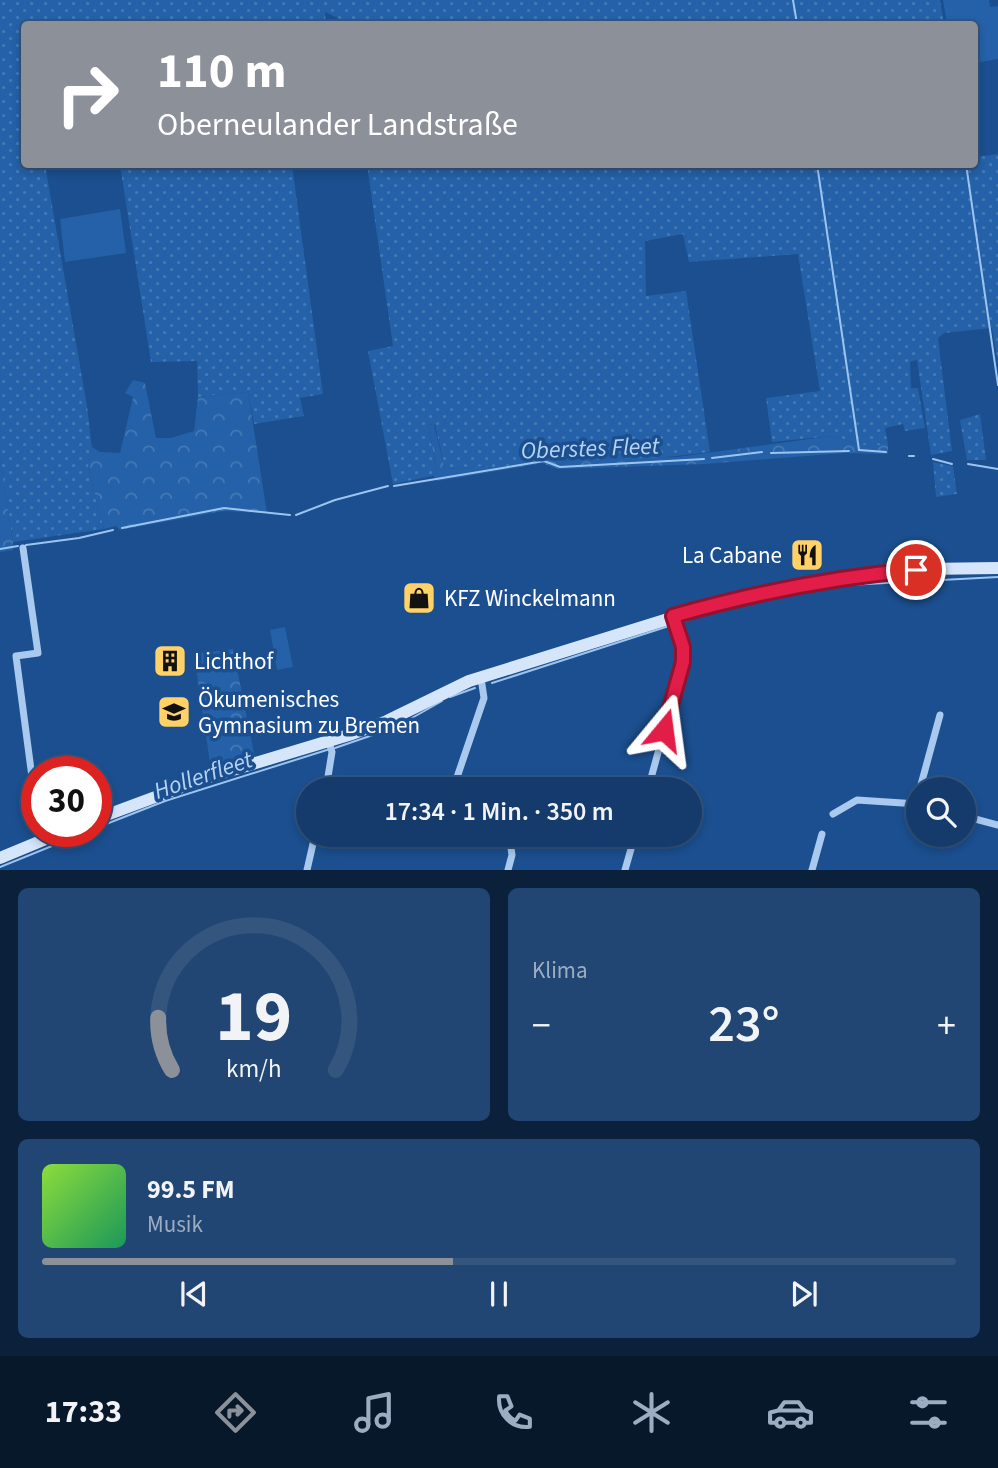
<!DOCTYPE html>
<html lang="de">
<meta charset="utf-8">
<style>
:root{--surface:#143b6b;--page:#214673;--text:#f1f3f6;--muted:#9dadc1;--line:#33557e;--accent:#8c9099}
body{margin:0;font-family:"Source Sans 3",sans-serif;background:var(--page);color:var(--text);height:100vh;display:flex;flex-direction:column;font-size:26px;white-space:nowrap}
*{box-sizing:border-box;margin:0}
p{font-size:23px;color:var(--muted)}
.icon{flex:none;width:38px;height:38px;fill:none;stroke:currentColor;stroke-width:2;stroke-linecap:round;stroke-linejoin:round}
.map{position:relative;height:870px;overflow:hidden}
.side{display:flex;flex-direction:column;gap:18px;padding:18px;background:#0b203b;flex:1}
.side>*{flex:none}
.banner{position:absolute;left:21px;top:21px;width:957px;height:147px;border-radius:7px;box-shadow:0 4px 10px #0003,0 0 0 2px var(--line);background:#8c9099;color:#fff;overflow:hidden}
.tools{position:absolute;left:906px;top:777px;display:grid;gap:14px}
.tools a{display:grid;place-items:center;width:70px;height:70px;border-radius:50%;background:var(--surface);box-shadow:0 4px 10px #0003,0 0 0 2px var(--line);font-size:35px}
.speed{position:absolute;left:21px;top:756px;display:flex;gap:14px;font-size:35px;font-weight:700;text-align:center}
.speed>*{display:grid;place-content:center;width:91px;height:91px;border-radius:50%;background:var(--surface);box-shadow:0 4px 10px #0003,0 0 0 2px var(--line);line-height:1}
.speed .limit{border:10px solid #d22;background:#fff;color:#111}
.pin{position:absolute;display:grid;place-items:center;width:60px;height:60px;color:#fff;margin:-30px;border:4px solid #fff;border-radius:50%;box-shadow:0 2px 7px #0007}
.me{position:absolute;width:77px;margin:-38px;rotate:16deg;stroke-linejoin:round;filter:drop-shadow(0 0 5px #0008)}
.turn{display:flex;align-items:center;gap:24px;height:147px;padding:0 21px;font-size:32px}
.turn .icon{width:91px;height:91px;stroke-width:2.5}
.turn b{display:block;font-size:49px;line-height:60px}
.big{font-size:52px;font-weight:600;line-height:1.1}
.side .card{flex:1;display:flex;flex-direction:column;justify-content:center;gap:10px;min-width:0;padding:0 24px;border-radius:10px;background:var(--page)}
.side .dial{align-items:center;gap:0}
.dial svg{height:182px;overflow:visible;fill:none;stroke:var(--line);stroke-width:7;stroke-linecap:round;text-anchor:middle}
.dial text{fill:var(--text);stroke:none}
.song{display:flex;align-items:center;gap:21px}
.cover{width:84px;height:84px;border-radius:10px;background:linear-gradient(135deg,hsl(90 70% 55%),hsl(150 70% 35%))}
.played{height:7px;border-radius:4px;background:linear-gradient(90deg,var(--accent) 45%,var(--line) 45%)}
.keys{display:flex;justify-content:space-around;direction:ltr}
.heat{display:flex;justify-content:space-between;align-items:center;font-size:38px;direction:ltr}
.side .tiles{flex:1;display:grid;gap:18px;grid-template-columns:1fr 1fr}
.card:last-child{grid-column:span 2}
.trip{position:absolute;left:296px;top:777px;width:406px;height:70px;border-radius:35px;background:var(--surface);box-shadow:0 4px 10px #0003,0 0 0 2px var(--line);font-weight:600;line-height:70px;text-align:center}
.tabs{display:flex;height:112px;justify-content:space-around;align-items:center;background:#08182b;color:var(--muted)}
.tabs .icon{width:49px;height:49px}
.tabs .active{color:var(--accent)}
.tabs b{font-size:32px;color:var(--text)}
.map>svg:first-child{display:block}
.grass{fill:url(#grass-dots)}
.forest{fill:url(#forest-crowns)}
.garden{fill:#2461a8}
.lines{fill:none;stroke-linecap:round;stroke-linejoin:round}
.stream{stroke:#9cc4f0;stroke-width:2}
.street{stroke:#a9c9ee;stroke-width:7}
.secondary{stroke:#d6e6fa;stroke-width:12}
.route-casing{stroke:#92132f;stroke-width:18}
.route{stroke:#e11d48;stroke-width:12}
.labels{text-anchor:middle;stroke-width:7;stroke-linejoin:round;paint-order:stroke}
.poi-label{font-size:23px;fill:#fff;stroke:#1b4f8f;text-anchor:start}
.water-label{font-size:24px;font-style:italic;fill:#b5d3f5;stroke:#1b4f8f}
</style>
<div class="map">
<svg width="998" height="870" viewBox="0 0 998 870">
<defs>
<pattern id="grass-dots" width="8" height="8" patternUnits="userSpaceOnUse" patternTransform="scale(1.75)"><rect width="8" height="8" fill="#2461a8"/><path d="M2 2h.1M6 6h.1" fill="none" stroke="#4579b5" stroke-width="1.8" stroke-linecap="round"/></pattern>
<pattern id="forest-crowns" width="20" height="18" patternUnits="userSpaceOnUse" patternTransform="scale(1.75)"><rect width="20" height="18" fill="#2461a8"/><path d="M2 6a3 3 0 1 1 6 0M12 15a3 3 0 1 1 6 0" fill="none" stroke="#4579b5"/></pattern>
</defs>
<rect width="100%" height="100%" fill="#1b4f8f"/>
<g class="grass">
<path d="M 0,0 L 940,0 L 944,24 L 350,24 L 325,12 L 326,24 L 24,24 L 24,164 L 45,165 L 87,406 L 92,447 L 88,468 L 104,529 L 13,542 L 0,460 Z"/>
<path d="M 998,154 L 998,363 L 992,328 L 944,333 L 938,338 L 952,451 L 931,455 L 917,360 L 910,362 L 911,388 L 918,388 L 925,428 L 905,431 L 903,424 L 885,428 L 888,445 L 861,445 L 831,436 L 772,442 L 766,398 L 820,391 L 798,254 L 689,262 L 683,234 L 645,241 L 646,296 L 686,291 L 710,452 C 670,457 630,462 590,460 C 573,460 558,454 541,456 L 542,463 L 491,472 L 490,466 L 445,469 L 435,425 L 428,424 L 437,475 L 393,484 L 368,351 L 393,346 L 367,165 L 975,164 L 975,157 Z"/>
<path d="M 120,165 L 292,165 L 323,394 L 300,398 L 304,416 L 254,424 L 248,392 L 198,397 L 197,361 L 151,362 Z"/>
<path d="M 980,414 L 986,460 L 967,460 L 960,420 Z"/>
<path d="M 933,462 L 953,466 L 957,494 L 936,497 Z"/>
</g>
<g class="forest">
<path d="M 133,380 L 145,383 L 156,438 L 171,438 L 194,431 L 198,397 L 248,392 L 267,513 L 223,511 L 120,530 L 116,526 L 104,529 L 88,468 L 92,447 L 100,452 L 120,453 L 133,397 L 125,393 Z"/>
<path d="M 428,424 L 434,425 L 445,469 L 490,466 L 491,472 L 437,481 L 433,475 L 437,474 Z"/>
<path d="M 831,436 L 861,445 L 888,445 L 888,454 L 844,453 L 705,464 L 557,469 L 542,463 L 541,456 L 576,450 L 585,460 L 677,457 Z"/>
<path d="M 0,460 L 13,542 L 13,550 L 0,552 Z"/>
<path d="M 233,649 L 255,758 L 211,770 L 194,654 Z"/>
</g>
<g class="garden">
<path d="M 943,0 L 989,0 L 990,7 L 998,6 L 998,59 L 980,62 L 980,67 L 975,68 L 975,24 L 947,24 Z"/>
<path d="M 120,209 L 126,253 L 65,262 L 60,219 Z"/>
<path d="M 285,627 L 293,667 L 277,670 L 270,630 Z"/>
</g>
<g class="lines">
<g class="stream">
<path d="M 793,0 L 797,24"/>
<path d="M 817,164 L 859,450"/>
<path d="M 966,164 L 998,385"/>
<path d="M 859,450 L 886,452"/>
<path d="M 771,453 L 849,451"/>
<path d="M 909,456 L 914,456"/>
<path d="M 712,458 L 762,452"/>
<path d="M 933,459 L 952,464"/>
<path d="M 968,464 L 998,469"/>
<path d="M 394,486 L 544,461 L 560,467 L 704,459"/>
<path d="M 296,515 L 335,500 L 388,486"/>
<path d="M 122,528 L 224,508 L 290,515"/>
<path d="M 26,545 L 79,538 L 113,530"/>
<path d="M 0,549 L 18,546"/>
<path d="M 708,613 L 829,586 L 998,577"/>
<path d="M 682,622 L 690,619"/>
<path d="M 492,683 L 669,626"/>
<path d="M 450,697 L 475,688"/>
<path d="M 335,748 L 396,727 L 442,701"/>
<path d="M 96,828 L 165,801 L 330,749"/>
<path d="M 0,867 L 89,831"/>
</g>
<g class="street">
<path d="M 23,548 L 38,653 L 16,656 L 37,815"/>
<path d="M 326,789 L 332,752 L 329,742"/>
<path d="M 453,789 L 484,698 L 481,678"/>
<path d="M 648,789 L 683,662 L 683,647 L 674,617"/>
<path d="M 916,803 L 940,715"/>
<path d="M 833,814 L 857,800 L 918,804"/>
<path d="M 964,816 L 998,825"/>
<path d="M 499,835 L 510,841 L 512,855 L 508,870"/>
<path d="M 307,870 L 315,835"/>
<path d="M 625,870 L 635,835"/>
<path d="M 812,870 L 822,834"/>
</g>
<g class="secondary">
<path d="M 96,819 L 209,777 L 352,734 L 387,721 L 469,681 L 729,600 L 832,578 L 924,569 L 998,568"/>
<path d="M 0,858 L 65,831"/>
</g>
</g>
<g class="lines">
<defs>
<path id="route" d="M 664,730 L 683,662 L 683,647 L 673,616 C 754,593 833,577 916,570"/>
</defs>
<use href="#route" class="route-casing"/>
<use href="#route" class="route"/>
</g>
<defs>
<symbol id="restaurant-square" viewBox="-11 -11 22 22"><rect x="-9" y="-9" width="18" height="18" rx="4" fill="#ffd166" stroke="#1b4f8f"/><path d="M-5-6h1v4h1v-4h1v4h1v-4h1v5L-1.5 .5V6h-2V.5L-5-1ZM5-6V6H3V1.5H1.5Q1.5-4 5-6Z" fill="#111"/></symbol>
<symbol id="shop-square" viewBox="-11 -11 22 22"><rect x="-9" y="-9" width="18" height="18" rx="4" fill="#ffd166" stroke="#1b4f8f"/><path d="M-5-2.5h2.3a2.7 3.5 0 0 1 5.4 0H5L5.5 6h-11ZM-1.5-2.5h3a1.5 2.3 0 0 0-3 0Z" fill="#111"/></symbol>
<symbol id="building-square" viewBox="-11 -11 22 22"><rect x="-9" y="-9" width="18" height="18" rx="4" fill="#ffd166" stroke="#1b4f8f"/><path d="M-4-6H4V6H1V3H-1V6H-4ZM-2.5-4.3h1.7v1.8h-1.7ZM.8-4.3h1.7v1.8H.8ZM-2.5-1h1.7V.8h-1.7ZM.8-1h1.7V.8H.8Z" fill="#111"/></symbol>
<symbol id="school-square" viewBox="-11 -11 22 22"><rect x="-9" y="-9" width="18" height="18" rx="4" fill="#ffd166" stroke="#1b4f8f"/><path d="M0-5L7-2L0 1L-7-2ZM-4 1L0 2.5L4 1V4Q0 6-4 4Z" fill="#111"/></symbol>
</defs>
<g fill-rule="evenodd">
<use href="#restaurant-square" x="788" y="536" width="38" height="38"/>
<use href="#shop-square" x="400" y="579" width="38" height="38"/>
<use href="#building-square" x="151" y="642" width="38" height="38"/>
<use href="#school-square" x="155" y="693" width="38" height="38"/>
</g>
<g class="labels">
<g class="poi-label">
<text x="782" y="563" text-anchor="end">La Cabane</text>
<text x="444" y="606">KFZ Winckelmann</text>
<text x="194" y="669">Lichthof</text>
<text x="198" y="707">Ökumenisches<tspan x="198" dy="26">Gymnasium zu Bremen</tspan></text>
</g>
<g class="water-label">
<text transform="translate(590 448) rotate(-2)" y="8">Oberstes Fleet</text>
<text transform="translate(203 775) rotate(-19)" y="8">Hollerfleet</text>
</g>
</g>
</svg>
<div class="tools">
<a><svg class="icon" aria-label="search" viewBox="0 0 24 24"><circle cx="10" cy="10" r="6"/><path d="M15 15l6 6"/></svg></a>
</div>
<div class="speed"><div class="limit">30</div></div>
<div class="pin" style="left:916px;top:570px;background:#d93025"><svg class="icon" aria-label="arrive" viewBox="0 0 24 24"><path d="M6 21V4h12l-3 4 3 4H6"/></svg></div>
<svg class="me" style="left:664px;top:730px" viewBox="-20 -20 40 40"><path d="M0-17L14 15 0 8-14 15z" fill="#e11d48" stroke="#fff" stroke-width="4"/></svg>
<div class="trip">17:34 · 1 Min. · 350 m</div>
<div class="banner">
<div class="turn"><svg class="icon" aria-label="right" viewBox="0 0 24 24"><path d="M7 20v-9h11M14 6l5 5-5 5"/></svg><div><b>110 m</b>Oberneulander Landstraße</div></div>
</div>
</div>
<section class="side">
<div class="tiles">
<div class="card dial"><svg viewBox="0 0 100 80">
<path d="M14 69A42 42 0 1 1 86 69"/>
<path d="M14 69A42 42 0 0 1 8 46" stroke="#8c9099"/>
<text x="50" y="56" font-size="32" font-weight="700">19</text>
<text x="50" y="72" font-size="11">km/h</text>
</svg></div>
<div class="card"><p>Klima</p>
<div class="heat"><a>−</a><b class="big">23°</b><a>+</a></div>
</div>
<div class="card">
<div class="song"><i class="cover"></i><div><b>99.5 FM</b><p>Musik</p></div></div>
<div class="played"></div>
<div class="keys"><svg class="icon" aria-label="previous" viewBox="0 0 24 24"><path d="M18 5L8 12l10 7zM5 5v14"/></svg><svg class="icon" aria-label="pause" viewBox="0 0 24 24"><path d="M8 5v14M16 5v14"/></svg><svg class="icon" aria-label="next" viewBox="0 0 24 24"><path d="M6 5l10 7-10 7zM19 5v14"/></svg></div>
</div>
</div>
</section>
<nav class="tabs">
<b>17:33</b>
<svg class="icon active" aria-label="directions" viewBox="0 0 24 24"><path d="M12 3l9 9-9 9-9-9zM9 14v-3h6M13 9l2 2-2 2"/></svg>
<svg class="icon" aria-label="music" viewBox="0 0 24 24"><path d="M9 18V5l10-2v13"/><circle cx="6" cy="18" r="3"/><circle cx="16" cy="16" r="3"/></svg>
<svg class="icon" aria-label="phone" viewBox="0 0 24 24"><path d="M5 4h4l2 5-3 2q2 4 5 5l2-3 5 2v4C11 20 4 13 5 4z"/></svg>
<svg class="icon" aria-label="climate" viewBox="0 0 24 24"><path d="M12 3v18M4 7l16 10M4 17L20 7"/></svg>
<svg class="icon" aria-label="car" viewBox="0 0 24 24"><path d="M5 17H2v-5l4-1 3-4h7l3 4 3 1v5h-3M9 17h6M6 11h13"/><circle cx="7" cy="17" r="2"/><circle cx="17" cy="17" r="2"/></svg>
<svg class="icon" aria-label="filters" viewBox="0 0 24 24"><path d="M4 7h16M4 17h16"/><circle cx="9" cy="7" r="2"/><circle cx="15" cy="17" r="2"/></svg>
</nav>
